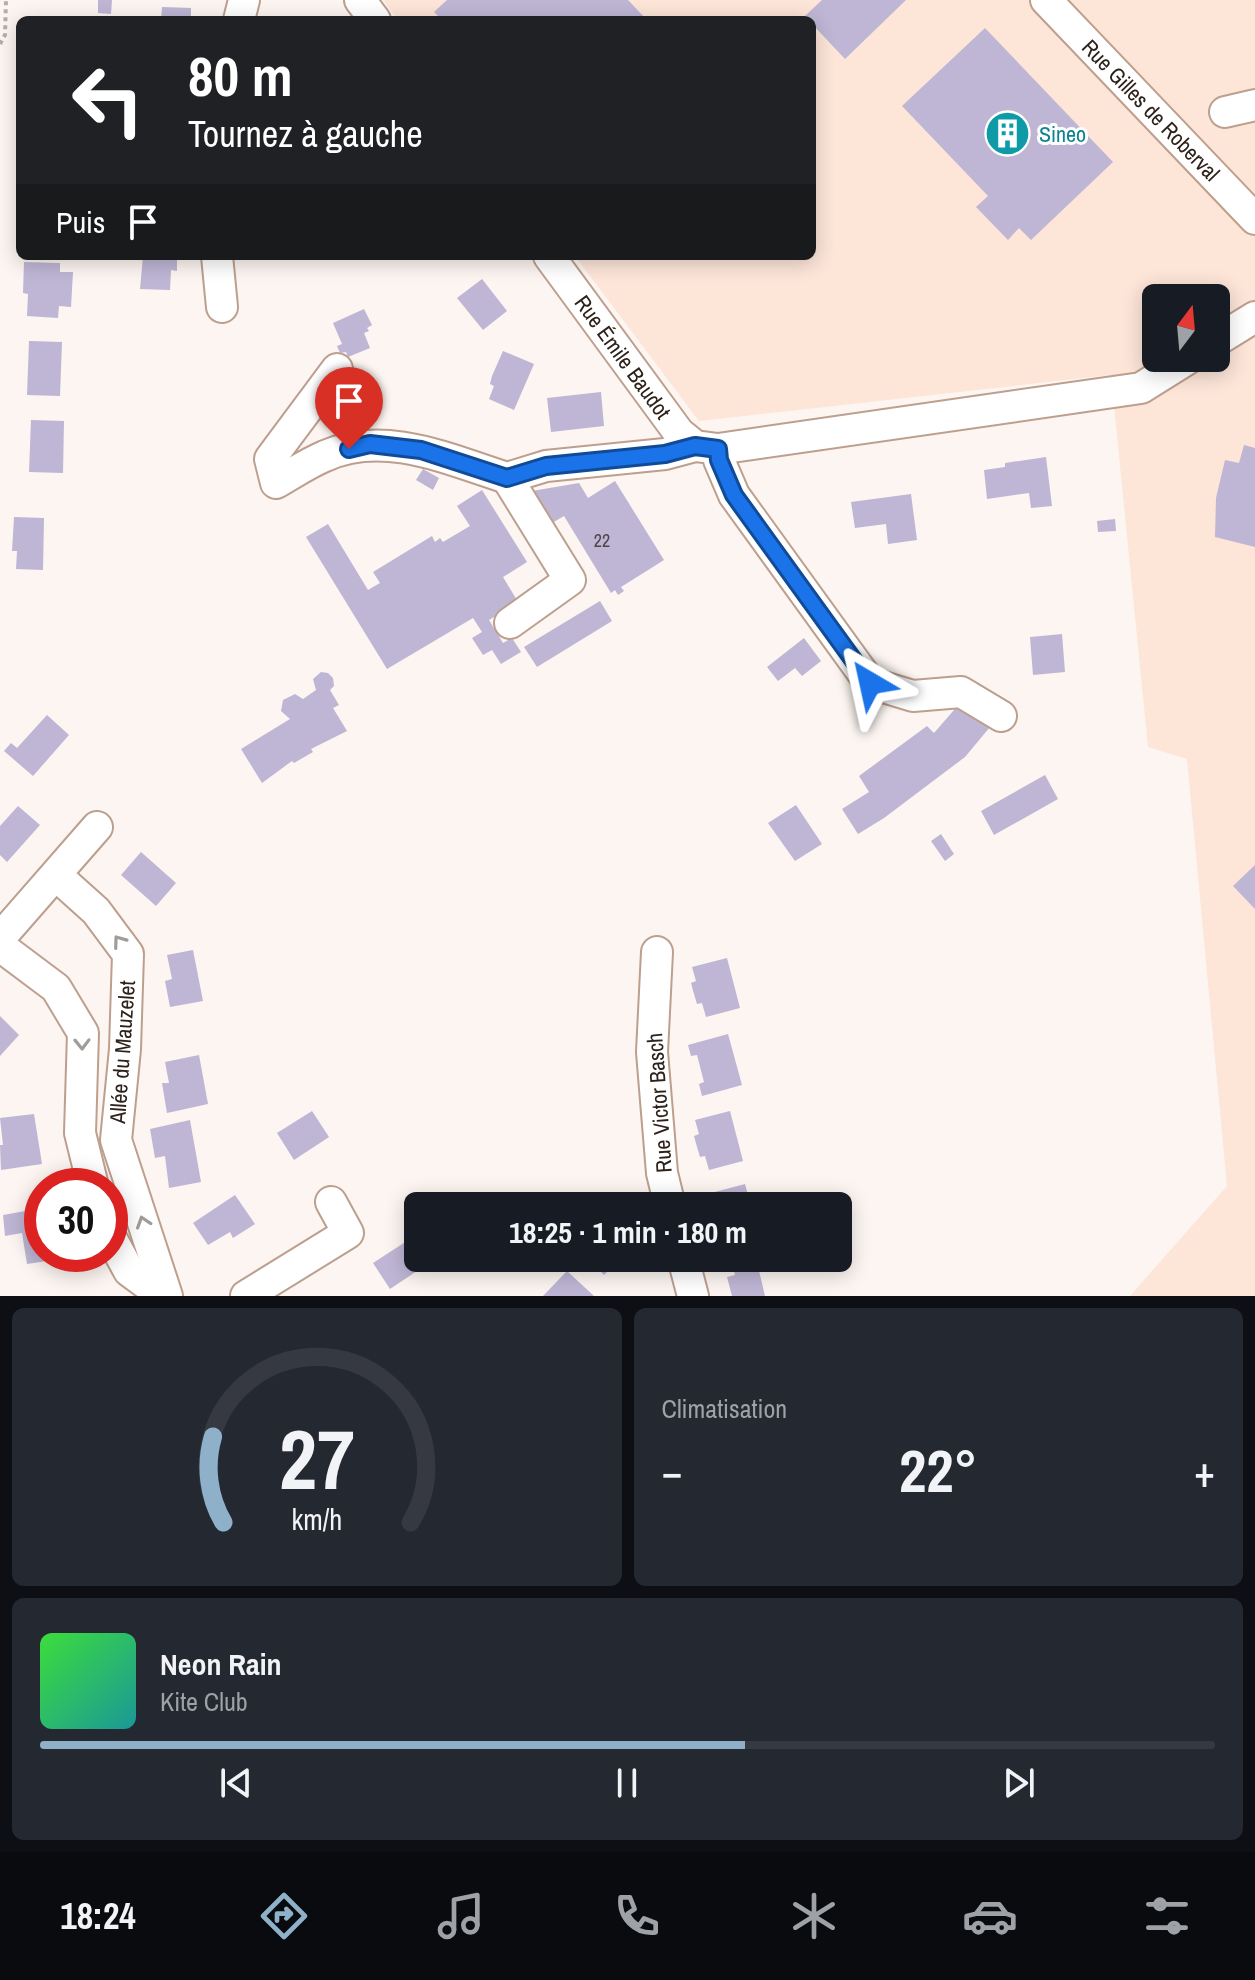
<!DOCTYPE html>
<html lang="fr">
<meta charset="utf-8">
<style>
:root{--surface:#171b24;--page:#242831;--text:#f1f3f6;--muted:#9ea1a6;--line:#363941;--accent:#8eb0c9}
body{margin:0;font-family:"Archivo Narrow",sans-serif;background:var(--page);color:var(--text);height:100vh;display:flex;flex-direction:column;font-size:30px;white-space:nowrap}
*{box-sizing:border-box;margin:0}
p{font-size:26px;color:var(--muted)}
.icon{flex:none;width:44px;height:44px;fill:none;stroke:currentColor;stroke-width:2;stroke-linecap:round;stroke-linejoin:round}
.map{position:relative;height:1296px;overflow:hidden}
.side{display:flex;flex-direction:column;gap:12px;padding:12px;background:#0d0f14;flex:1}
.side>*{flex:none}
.hud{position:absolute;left:16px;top:16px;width:800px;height:244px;border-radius:12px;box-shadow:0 4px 20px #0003;background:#202124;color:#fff;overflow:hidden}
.needle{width:52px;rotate:16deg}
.buttons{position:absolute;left:1142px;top:284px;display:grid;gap:16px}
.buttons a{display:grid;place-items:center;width:88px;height:88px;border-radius:12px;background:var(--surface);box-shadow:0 4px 20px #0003;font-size:40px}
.speed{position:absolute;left:24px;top:1168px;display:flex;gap:16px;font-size:40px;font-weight:700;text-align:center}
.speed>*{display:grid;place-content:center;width:104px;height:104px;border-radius:50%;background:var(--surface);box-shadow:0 4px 20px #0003;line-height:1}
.speed .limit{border:12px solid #d22;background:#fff;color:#111}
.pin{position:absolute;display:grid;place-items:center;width:68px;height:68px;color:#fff;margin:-82px -34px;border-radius:50% 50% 50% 0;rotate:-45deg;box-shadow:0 0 8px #0007}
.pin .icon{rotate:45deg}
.me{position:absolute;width:88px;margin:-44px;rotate:324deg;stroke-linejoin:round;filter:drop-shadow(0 0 6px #0008)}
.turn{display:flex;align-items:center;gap:28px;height:168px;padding:0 40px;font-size:36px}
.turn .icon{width:104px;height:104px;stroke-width:2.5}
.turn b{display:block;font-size:56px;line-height:68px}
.then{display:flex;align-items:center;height:76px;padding:0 40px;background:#0003;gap:16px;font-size:30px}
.big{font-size:60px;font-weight:800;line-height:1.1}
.side .widget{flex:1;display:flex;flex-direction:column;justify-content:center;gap:12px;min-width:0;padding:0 28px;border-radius:12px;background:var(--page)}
.side .dial{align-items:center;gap:0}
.dial svg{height:208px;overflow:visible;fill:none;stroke:var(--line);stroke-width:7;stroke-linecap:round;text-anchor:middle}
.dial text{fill:var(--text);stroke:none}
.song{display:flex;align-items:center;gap:24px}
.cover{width:96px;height:96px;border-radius:12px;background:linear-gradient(135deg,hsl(120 70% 55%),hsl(180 70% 35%))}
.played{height:8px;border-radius:4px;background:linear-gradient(90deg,var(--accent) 60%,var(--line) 60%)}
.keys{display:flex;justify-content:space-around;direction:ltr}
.heat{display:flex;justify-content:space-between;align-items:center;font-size:44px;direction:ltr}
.side .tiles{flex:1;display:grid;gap:12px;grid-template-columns:1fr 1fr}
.widget:last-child{grid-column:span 2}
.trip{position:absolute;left:404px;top:1192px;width:448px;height:80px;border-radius:12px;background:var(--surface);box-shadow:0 4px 20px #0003;font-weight:800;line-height:80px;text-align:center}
.tabs{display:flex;height:128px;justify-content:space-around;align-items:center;background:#090b0e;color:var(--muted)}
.tabs .icon{width:56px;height:56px}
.tabs .current{color:var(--accent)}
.tabs b{font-size:36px;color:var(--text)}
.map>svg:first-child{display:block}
.built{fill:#fde5d8;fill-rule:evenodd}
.building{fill:#beb6d4}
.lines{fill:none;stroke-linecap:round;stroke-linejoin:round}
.minor-casing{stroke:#bd9f8e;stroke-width:34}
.path{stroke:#b5ada8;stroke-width:4;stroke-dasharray:4 4;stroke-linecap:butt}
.minor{stroke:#fff;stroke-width:30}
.oneway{stroke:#a09c98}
.route-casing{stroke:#114b97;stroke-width:20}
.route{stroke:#1a73e8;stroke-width:14}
.labels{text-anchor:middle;stroke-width:6;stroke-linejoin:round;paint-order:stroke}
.number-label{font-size:18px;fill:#514749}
.street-label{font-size:22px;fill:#2d221b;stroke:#fff}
.culture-label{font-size:22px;fill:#0d838f;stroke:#fff;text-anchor:start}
</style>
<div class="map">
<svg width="1255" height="1296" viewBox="0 0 1255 1296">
<rect width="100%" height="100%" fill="#fcf5f1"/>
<path class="built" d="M 383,0 L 1255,0 L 1255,1296 L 1130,1296 L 1227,1186 L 1187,759 L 1148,747 L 1111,375 L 699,421 L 575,256 L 812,256 L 812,20 L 398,20 ZM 1156,298 L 1216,298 L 1216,358 L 1156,358 Z"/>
<g class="building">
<path d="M 98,0 L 112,0 L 111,14 L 98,13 Z"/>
<path d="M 447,0 L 628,0 L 647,20 L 442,20 L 434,12 Z"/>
<path d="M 822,0 L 906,0 L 845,59 L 812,24 L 812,20 L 805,16 Z"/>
<path d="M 162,7 L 191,8 L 191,20 L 161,20 Z"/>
<path d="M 985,28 L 1113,162 L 1031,240 L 1019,228 L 1008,240 L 976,207 L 988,196 L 902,106 Z"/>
<path d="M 143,256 L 177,256 L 177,271 L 171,270 L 170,290 L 140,289 Z"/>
<path d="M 24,262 L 60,263 L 60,272 L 73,272 L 71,307 L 59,306 L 58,318 L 27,316 L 28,294 L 23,293 Z"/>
<path d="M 482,279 L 507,311 L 483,330 L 457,298 Z"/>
<path d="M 364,309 L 372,325 L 367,328 L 369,331 L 364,333 L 370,348 L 348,357 L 346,352 L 340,353 L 337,346 L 342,344 L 333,323 Z"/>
<path d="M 29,341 L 62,342 L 60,396 L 27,395 Z"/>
<path d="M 503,351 L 534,364 L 514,410 L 489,399 L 494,386 L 490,384 L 492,376 Z"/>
<path d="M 601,392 L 604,426 L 551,432 L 547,398 Z"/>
<path d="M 31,420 L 64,421 L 63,473 L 29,472 Z"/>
<path d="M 1244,445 L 1255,448 L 1255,547 L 1215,537 L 1216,498 L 1225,460 L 1239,463 Z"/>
<path d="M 1046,457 L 1052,506 L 1031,508 L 1029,493 L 987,499 L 984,470 L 1005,467 L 1005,463 Z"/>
<path d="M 423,469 L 439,478 L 433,490 L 416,480 Z"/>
<path d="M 615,481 L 664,560 L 621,587 L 624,591 L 618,595 L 615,590 L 611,593 L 564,516 L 552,523 L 532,491 L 579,483 L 588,498 Z"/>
<path d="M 482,490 L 527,562 L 503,577 L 518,602 L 489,620 L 503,643 L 512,638 L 521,652 L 501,664 L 492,650 L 483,655 L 472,638 L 482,632 L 473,618 L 387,669 L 306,537 L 328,524 L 368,590 L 380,583 L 373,572 L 432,536 L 435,542 L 440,538 L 443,542 L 470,526 L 457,506 Z"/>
<path d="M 911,494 L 917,540 L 888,544 L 886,524 L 855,528 L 851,502 Z"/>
<path d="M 14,517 L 44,518 L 43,570 L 16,569 L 17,551 L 12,551 Z"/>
<path d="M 1115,519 L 1116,531 L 1098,532 L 1097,521 Z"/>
<path d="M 600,601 L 612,621 L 537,667 L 524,647 Z"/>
<path d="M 1062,634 L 1065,672 L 1033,675 L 1030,637 Z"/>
<path d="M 804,638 L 821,661 L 802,676 L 795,668 L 778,681 L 767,667 Z"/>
<path d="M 321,672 L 328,673 L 333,678 L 334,686 L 330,690 L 339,705 L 333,708 L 347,731 L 311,749 L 313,752 L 294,763 L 292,761 L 262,783 L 241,749 L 290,719 L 281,711 L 283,700 L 295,694 L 303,699 L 316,690 L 313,679 Z"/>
<path d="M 961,702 L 990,727 L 965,757 L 884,818 L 858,834 L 842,809 L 869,792 L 859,776 L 927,726 L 934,733 Z"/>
<path d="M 47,715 L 69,735 L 33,776 L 4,751 L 11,743 L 17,748 Z"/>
<path d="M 1045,775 L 1058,799 L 994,835 L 981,811 Z"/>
<path d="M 796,805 L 822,844 L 795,861 L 768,823 Z"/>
<path d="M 18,806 L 40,825 L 7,862 L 0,855 L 0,826 Z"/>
<path d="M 941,834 L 954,854 L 945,861 L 931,841 Z"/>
<path d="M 141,852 L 176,883 L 156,906 L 121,875 Z"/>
<path d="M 1255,865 L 1255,909 L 1233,886 Z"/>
<path d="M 193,950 L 203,1001 L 170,1007 L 165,981 L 172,979 L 167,955 Z"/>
<path d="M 727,958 L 740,1008 L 706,1017 L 702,1003 L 697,1004 L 694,994 L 691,983 L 696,981 L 692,967 Z"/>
<path d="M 0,1016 L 19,1035 L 0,1056 Z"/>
<path d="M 728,1034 L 742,1085 L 702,1096 L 699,1084 L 704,1082 L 697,1055 L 691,1056 L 688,1045 Z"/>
<path d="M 199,1055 L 208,1104 L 167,1113 L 162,1083 L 169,1083 L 165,1062 Z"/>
<path d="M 312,1111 L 329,1137 L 294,1160 L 277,1133 Z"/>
<path d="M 730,1111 L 743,1161 L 709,1170 L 705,1156 L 700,1157 L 697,1147 L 694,1136 L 699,1134 L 695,1120 Z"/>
<path d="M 34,1114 L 42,1164 L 1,1170 L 0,1145 L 3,1145 L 0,1118 Z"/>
<path d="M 190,1120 L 201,1182 L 169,1188 L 165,1156 L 155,1158 L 150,1129 Z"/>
<path d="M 745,1184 L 751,1206 L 715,1206 L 711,1193 Z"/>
<path d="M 235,1195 L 255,1224 L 233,1238 L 230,1232 L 208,1245 L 193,1223 Z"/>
<path d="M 42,1208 L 42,1254 L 59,1254 L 60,1259 L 27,1264 L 22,1233 L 5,1236 L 3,1215 Z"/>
<path d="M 410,1239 L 418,1252 L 418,1258 L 422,1258 L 426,1265 L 390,1289 L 373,1263 Z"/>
<path d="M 588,1258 L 629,1258 L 619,1268 L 615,1264 L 604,1275 Z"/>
<path d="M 756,1258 L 765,1296 L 732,1296 L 727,1277 L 735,1275 L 732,1264 Z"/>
<path d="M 567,1271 L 594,1296 L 543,1296 Z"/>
</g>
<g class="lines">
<defs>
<g id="minor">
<path d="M 360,0 L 375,20"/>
<path d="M 1046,0 L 1255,219"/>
<path d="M 239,20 L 244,0"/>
<path d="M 1225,112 L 1255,105"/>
<path d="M 217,256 L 222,307"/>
<path d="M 549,256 L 679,433 L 695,446 L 718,449 L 719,460 L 734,495 L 870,683 L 913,696 L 961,692 L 1001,716"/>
<path d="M 1216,341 L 1255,317"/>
<path d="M 337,369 L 270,459 L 276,483 C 292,474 308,463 325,456 C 384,429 450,460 507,478"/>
<path d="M 718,449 L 1141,388 L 1189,358"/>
<path d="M 510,623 L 570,580 L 507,478 L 546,466 L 665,454 L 695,446"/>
<path d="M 57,876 L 96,911 L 128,954 L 125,1049 L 116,1140 L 167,1296"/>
<path d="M 0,938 L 97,827"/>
<path d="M 0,946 L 56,988 L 83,1033 L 80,1133 L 93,1186"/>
<path d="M 657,952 L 652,1052 L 662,1173 L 670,1206"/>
<path d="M 110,1236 L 129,1271 L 163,1296"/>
<path d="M 683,1258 L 693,1296"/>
<path d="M 246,1296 L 348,1233 L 331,1202"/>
</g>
</defs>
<use href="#minor" class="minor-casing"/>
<path class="path" d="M 0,44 L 5,35 L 6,0"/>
<use href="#minor" class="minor"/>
</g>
<defs><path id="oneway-chevron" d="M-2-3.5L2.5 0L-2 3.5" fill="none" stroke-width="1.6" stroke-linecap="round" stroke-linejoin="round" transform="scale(2)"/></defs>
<g class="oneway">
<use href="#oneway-chevron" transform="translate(119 941) rotate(-126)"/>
<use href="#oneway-chevron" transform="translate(82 1044) rotate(89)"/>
<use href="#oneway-chevron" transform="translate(143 1222) rotate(-108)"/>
</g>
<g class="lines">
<defs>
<path id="route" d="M 349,449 L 370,444 L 421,450 L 507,478 L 546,466 L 665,454 L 695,446 L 718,449 L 719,460 L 734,495 L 870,683"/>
</defs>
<use href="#route" class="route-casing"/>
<use href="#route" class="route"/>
</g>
<defs>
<symbol id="building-disc" viewBox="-11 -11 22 22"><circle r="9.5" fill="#0f9aa8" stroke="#fff"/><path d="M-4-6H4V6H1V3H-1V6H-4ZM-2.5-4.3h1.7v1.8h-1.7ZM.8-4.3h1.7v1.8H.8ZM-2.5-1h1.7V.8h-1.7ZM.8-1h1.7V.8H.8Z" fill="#fff"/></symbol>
</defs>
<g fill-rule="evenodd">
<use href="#building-disc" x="982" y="108" width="51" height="51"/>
</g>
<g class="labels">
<g class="number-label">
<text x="602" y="547">22</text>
</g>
<g class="street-label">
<text transform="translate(1151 110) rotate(46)" y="8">Rue Gilles de Roberval</text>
<text transform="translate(623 357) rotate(54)" y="8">Rue Émile Baudot</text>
<text transform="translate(122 1052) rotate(-86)" y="8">Allée du Mauzelet</text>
<text transform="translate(659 1103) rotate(-94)" y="8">Rue Victor Basch</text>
</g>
<g class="culture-label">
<text x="1039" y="142">Sineo</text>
</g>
</g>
</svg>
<div class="buttons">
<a><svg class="needle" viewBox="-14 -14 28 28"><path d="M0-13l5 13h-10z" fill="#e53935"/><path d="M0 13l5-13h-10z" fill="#9ea1a6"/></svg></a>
</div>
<div class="speed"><div class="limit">30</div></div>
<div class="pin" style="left:349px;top:449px;background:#d93025"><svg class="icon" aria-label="arrive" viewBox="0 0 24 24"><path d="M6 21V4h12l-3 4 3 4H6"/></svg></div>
<svg class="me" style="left:870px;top:683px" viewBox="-20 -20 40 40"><path d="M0-17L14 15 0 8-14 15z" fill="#1a73e8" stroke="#fff" stroke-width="4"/></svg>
<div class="trip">18:25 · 1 min · 180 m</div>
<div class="hud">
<div class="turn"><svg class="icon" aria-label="left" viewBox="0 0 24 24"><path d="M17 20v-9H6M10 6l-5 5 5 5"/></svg><div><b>80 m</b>Tournez à gauche</div></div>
<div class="then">Puis<svg class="icon" aria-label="arrive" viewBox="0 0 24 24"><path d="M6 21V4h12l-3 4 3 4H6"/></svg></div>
</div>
</div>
<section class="side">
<div class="tiles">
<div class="widget dial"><svg viewBox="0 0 100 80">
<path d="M14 69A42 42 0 1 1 86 69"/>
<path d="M14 69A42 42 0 0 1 10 36" stroke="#8eb0c9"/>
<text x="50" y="56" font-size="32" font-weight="700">27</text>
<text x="50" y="72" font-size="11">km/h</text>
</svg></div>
<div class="widget"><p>Climatisation</p>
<div class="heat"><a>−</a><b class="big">22°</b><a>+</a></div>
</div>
<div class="widget">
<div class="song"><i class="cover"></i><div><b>Neon Rain</b><p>Kite Club</p></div></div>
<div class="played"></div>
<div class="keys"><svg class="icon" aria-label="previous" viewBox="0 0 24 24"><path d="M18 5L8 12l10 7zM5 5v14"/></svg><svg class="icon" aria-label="pause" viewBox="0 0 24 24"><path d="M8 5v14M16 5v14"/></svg><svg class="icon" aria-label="next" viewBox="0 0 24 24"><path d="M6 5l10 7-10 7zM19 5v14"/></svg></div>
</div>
</div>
</section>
<nav class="tabs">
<b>18:24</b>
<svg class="icon current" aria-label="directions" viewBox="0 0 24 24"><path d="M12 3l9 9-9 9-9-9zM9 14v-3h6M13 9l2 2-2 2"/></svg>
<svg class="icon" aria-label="music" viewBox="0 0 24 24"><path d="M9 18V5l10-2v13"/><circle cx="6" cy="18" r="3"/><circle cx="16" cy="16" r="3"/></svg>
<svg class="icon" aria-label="phone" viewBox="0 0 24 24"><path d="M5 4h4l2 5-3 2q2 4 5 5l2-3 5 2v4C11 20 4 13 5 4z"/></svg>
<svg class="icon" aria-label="climate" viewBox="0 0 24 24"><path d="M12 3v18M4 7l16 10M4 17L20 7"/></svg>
<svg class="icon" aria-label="car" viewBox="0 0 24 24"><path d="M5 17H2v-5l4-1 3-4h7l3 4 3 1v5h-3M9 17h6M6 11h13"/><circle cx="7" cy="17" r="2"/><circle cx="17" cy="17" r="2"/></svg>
<svg class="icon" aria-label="filters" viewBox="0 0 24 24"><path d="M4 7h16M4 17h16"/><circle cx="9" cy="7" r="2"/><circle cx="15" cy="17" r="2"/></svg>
</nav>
